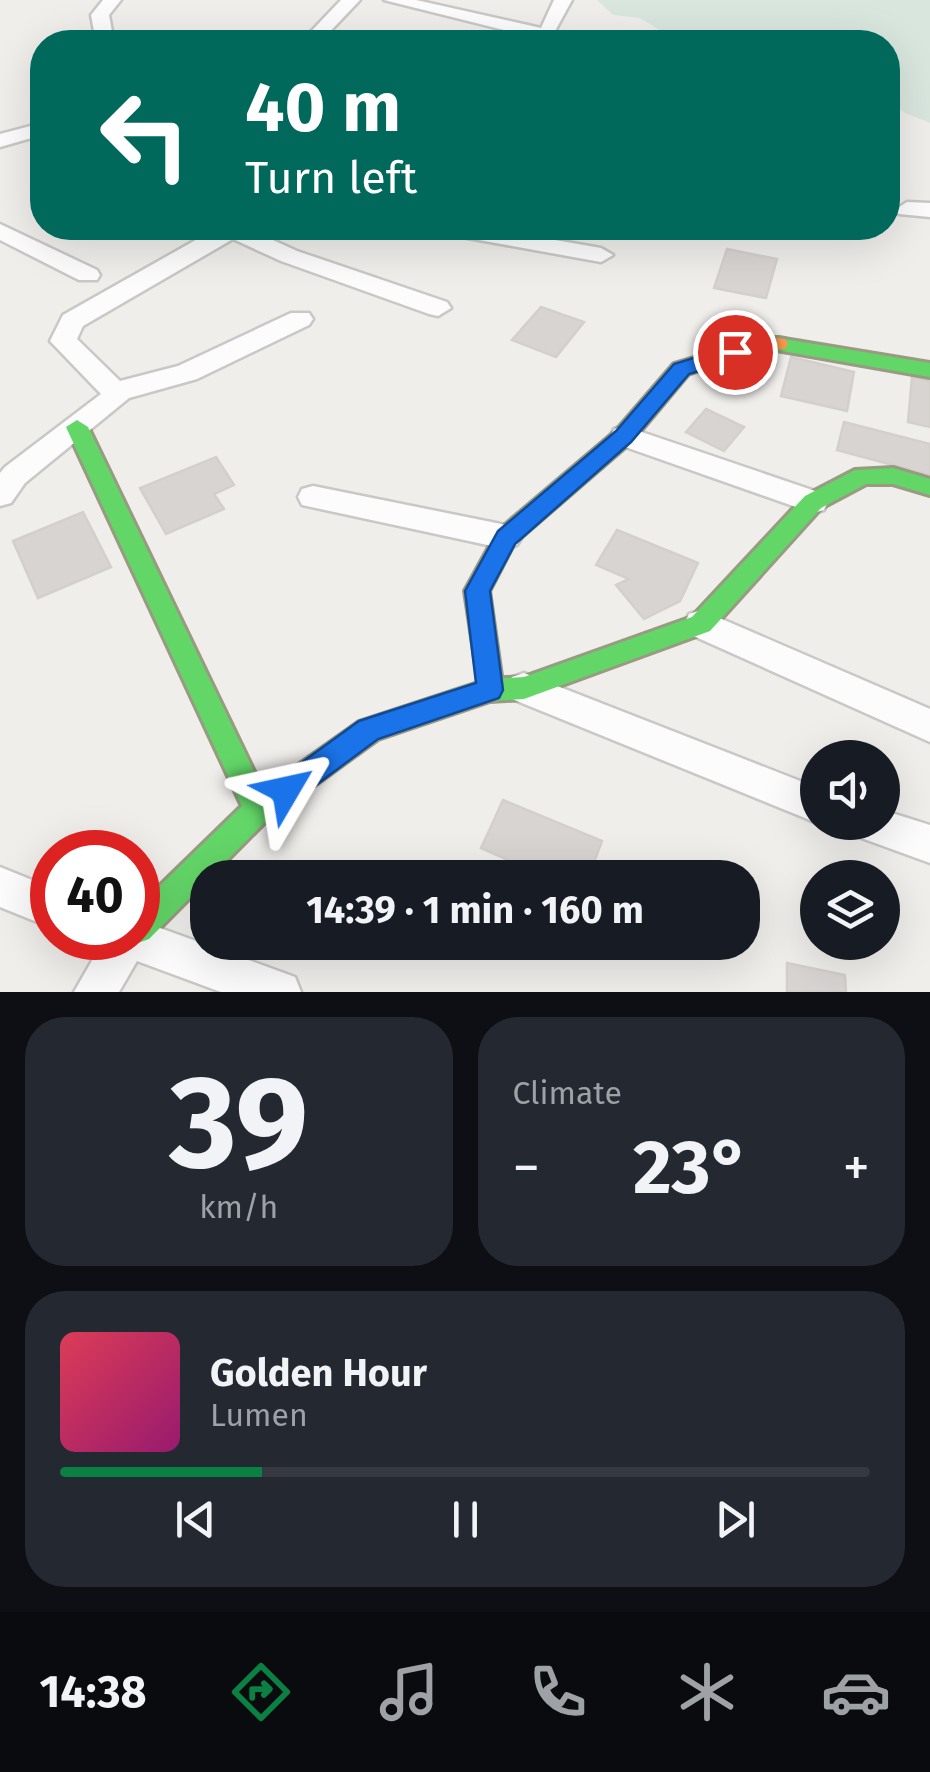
<!DOCTYPE html>
<meta charset="utf-8">
<style>
:root{--surface:#171b24;--page:#242831;--text:#f1f3f6;--muted:#9ea1a6;--line:#363941;--accent:#0b8043}
body{margin:0;font-family:"Fira Sans",sans-serif;background:var(--page);color:var(--text);height:100vh;display:flex;flex-direction:column;font-size:38px;white-space:nowrap}
*{box-sizing:border-box;margin:0}
p{font-size:32px;color:var(--muted)}
.icon{flex:none;width:55px;height:55px;fill:none;stroke:currentColor;stroke-width:2;stroke-linecap:round;stroke-linejoin:round}
.map{position:relative;height:992px;overflow:hidden}
.side{display:flex;flex-direction:column;gap:25px;padding:25px;background:#0d0f14;flex:1}
.side>*{flex:none}
.banner{position:absolute;left:30px;top:30px;width:870px;height:210px;border-radius:40px;box-shadow:0 10px 40px #0002;background:#00695c;color:#fff;overflow:hidden}
.tools{position:absolute;left:800px;top:740px;display:grid;gap:20px}
.tools a{display:grid;place-items:center;width:100px;height:100px;border-radius:50%;background:var(--surface);box-shadow:0 10px 40px #0002;font-size:50px}
.speed{position:absolute;left:30px;top:830px;display:flex;gap:20px;font-size:50px;font-weight:700;text-align:center}
.speed>*{display:grid;place-content:center;width:130px;height:130px;border-radius:50%;background:var(--surface);box-shadow:0 10px 40px #0002;line-height:1}
.speed .limit{border:15px solid #d22;background:#fff;color:#111}
.pin{position:absolute;display:grid;place-items:center;width:85px;height:85px;color:#fff;margin:-42px;border:5px solid #fff;border-radius:50%;box-shadow:0 2px 10px #0007}
.me{position:absolute;width:110px;margin:-55px;rotate:54deg;stroke-linejoin:round;filter:drop-shadow(0 0 8px #0008)}
.turn{display:flex;align-items:center;gap:35px;height:210px;padding:0 50px;font-size:45px}
.turn .icon{width:130px;height:130px;stroke-width:2.5}
.turn b{display:block;font-size:70px;line-height:85px}
.big{font-size:75px;font-weight:700;line-height:1.1}
.side .card{flex:1;display:flex;flex-direction:column;justify-content:center;gap:15px;min-width:0;padding:0 35px;border-radius:40px;background:var(--page)}
.side .dial{align-items:center;gap:0}
.dial b{font-size:130px;line-height:1}
.song{display:flex;align-items:center;gap:30px}
.cover{width:120px;height:120px;border-radius:15px;background:linear-gradient(135deg,hsl(350 70% 55%),hsl(320 70% 35%))}
.played{height:10px;border-radius:5px;background:linear-gradient(90deg,var(--accent) 25%,var(--line) 25%)}
.keys{display:flex;justify-content:space-around;direction:ltr}
.heat{display:flex;justify-content:space-between;align-items:center;font-size:55px;direction:ltr}
.side .tiles{flex:1;display:grid;gap:25px;grid-template-columns:1fr 1fr}
.card:last-child{grid-column:span 2}
.trip{position:absolute;left:190px;top:860px;width:570px;height:100px;border-radius:40px;background:var(--surface);box-shadow:0 10px 40px #0002;font-weight:700;line-height:100px;text-align:center}
.tabs{display:flex;height:160px;justify-content:space-around;align-items:center;background:#090b0e;color:var(--muted)}
.tabs .icon{width:70px;height:70px}
.tabs .selected{color:var(--accent)}
.tabs b{font-size:45px;color:var(--text)}
.map>svg:first-child{display:block}
.wetland{fill:#d9e6de}
.building{fill:#d7d4d2;stroke:#d3d0cc;stroke-width:2.5}
.lines{fill:none;stroke-linecap:round;stroke-linejoin:round}
.street-casing{stroke:#c9c8c7;stroke-width:5}
.fast-casing{stroke:#999a82;stroke-width:6}
.slow-casing{stroke:#999a82;stroke-width:6}
.street{fill:#fdfcfc;fill-rule:evenodd}
.fast{fill:#63d668;fill-rule:evenodd}
.slow{fill:#ff974d;fill-rule:evenodd}
.route{fill:#1a73e8;stroke:#114b97;stroke-width:2.5}
</style>
<div class="map">
<svg width="930" height="992" viewBox="0 0 930 992">
<rect width="100%" height="100%" fill="#f0eeeb"/>
<path class="wetland" d="M 597,0 L 930,0 L 930,123 L 905,113 L 888,100 L 888,42 L 803,42 L 786,36 L 755,37 L 740,42 L 691,42 L 669,36 L 640,18 L 613,15 Z"/>
<g class="building">
<path d="M 727,249 L 777,259 L 766,298 L 714,288 Z"/>
<path d="M 541,307 L 584,322 L 556,357 L 512,340 Z"/>
<path d="M 791,357 L 854,372 L 847,411 L 781,396 Z"/>
<path d="M 912,377 L 930,381 L 930,427 L 908,422 Z"/>
<path d="M 706,409 L 744,427 L 724,451 L 686,432 Z"/>
<path d="M 844,422 L 930,444 L 930,475 L 837,450 Z"/>
<path d="M 216,457 L 234,485 L 214,494 L 224,509 L 166,534 L 140,488 Z"/>
<path d="M 83,512 L 111,567 L 38,598 L 13,541 Z"/>
<path d="M 617,530 L 698,563 L 680,601 L 644,619 L 616,585 L 629,579 L 596,565 Z"/>
<path d="M 503,800 L 602,841 L 588,878 L 548,878 L 481,848 Z"/>
<path d="M 787,963 L 845,975 L 846,992 L 787,992 Z"/>
</g>
<g class="lines">
<defs>
<g id="street">
<path d="M 103,0 L 121,0 L 109,15 L 114,42 L 96,42 L 91,15 Z"/>
<path d="M 341,0 L 360,0 L 320,42 L 301,42 Z"/>
<path d="M 384,0 L 416,0 L 541,28 L 554,0 L 572,0 L 549,42 L 529,42 L 532,37 Z"/>
<path d="M 42,123 L 42,135 L 0,147 L 0,134 Z"/>
<path d="M 907,202 L 930,203 L 930,217 L 899,214 L 896,209 Z"/>
<path d="M 0,224 L 97,270 L 100,275 L 97,280 L 79,280 L 0,240 Z"/>
<path d="M 217,228 L 246,228 L 297,251 L 447,302 L 451,308 L 438,316 L 429,314 L 281,261 L 233,239 L 83,326 L 77,339 L 120,381 L 178,366 L 291,313 L 309,313 L 313,319 L 309,325 L 197,379 L 129,398 L 25,483 L 11,503 L 0,506 L 0,473 L 5,467 L 101,394 L 50,341 L 63,315 Z"/>
<path d="M 439,228 L 487,228 L 601,248 L 613,255 L 601,262 L 451,235 Z"/>
<path d="M 624,426 L 824,494 L 828,502 L 824,510 L 813,513 L 614,443 L 610,436 L 614,429 Z"/>
<path d="M 313,486 L 506,525 L 517,529 L 522,537 L 517,545 L 506,549 L 302,505 L 298,497 L 302,489 Z"/>
<path d="M 701,610 L 930,709 L 930,742 L 689,634 L 684,624 L 689,614 Z"/>
<path d="M 524,673 L 818,788 L 818,822 L 821,822 L 818,824 L 805,818 L 512,699 L 507,688 L 512,677 Z"/>
<path d="M 882,810 L 930,825 L 930,863 L 853,835 L 847,822 L 882,822 Z"/>
<path d="M 0,867 L 52,888 L 52,928 L 0,907 Z"/>
<path d="M 138,920 L 295,977 L 301,992 L 221,992 L 137,961 L 119,992 L 74,992 L 105,938 L 138,938 Z"/>
</g>
<g id="fast">
<path d="M 778,338 L 930,363 L 930,377 L 771,349 L 768,344 L 771,339 Z"/>
<path d="M 77,420 L 88,427 L 263,790 L 359,722 L 490,679 L 524,677 L 692,617 L 805,496 L 855,470 L 893,468 L 930,479 L 930,495 L 893,484 L 866,484 L 821,508 L 710,631 L 524,699 L 490,701 L 378,739 L 268,819 L 149,939 L 138,943 L 127,938 L 138,938 L 138,907 L 242,806 L 66,427 Z"/>
</g>
<path id="slow" d="M 762,337 L 785,339 L 788,344 L 785,349 L 763,349 L 688,374 L 632,441 L 514,543 L 489,591 L 503,690 L 499,698 L 490,701 L 481,698 L 465,591 L 498,531 L 616,431 L 674,364 Z"/>
</defs>
<use href="#street" class="street-casing"/>
<use href="#fast" class="fast-casing"/>
<use href="#slow" class="slow-casing"/>
<use href="#street" class="street"/>
<use href="#fast" class="fast"/>
<use href="#slow" class="slow"/>
</g>
<path class="route" d="M 735,345 L 742,347 L 742,357 L 689,374 L 631,442 L 515,544 L 490,591 L 503,690 L 499,698 L 378,739 L 296,800 L 286,803 L 276,800 L 272,790 L 276,781 L 359,721 L 476,683 L 465,591 L 498,531 L 616,431 L 674,364 Z"/>
</svg>
<div class="tools">
<a><svg class="icon" aria-label="sound" viewBox="0 0 24 24"><path d="M4 9h4l5-4v14l-5-4H4zM17 9q2 3 0 6"/></svg></a>
<a><svg class="icon" aria-label="layers" viewBox="0 0 24 24"><path d="M12 4l9 5-9 5-9-5zM3 14l9 5 9-5"/></svg></a>
</div>
<div class="speed"><div class="limit">40</div></div>
<div class="pin" style="left:735px;top:352px;background:#d93025"><svg class="icon" aria-label="arrive" viewBox="0 0 24 24"><path d="M6 21V4h12l-3 4 3 4H6"/></svg></div>
<svg class="me" style="left:286px;top:790px" viewBox="-20 -20 40 40"><path d="M0-17L14 15 0 8-14 15z" fill="#1a73e8" stroke="#fff" stroke-width="4"/></svg>
<div class="trip">14:39 · 1 min · 160 m</div>
<div class="banner">
<div class="turn"><svg class="icon" aria-label="left" viewBox="0 0 24 24"><path d="M17 20v-9H6M10 6l-5 5 5 5"/></svg><div><b>40 m</b>Turn left</div></div>
</div>
</div>
<section class="side">
<div class="tiles">
<div class="card dial"><b>39</b><p>km/h</p></div>
<div class="card"><p>Climate</p>
<div class="heat"><a>−</a><b class="big">23°</b><a>+</a></div>
</div>
<div class="card">
<div class="song"><i class="cover"></i><div><b>Golden Hour</b><p>Lumen</p></div></div>
<div class="played"></div>
<div class="keys"><svg class="icon" aria-label="previous" viewBox="0 0 24 24"><path d="M18 5L8 12l10 7zM5 5v14"/></svg><svg class="icon" aria-label="pause" viewBox="0 0 24 24"><path d="M8 5v14M16 5v14"/></svg><svg class="icon" aria-label="next" viewBox="0 0 24 24"><path d="M6 5l10 7-10 7zM19 5v14"/></svg></div>
</div>
</div>
</section>
<nav class="tabs">
<b>14:38</b>
<svg class="icon selected" aria-label="directions" viewBox="0 0 24 24"><path d="M12 3l9 9-9 9-9-9zM9 14v-3h6M13 9l2 2-2 2"/></svg>
<svg class="icon" aria-label="music" viewBox="0 0 24 24"><path d="M9 18V5l10-2v13"/><circle cx="6" cy="18" r="3"/><circle cx="16" cy="16" r="3"/></svg>
<svg class="icon" aria-label="phone" viewBox="0 0 24 24"><path d="M5 4h4l2 5-3 2q2 4 5 5l2-3 5 2v4C11 20 4 13 5 4z"/></svg>
<svg class="icon" aria-label="climate" viewBox="0 0 24 24"><path d="M12 3v18M4 7l16 10M4 17L20 7"/></svg>
<svg class="icon" aria-label="car" viewBox="0 0 24 24"><path d="M5 17H2v-5l4-1 3-4h7l3 4 3 1v5h-3M9 17h6M6 11h13"/><circle cx="7" cy="17" r="2"/><circle cx="17" cy="17" r="2"/></svg>
</nav>
